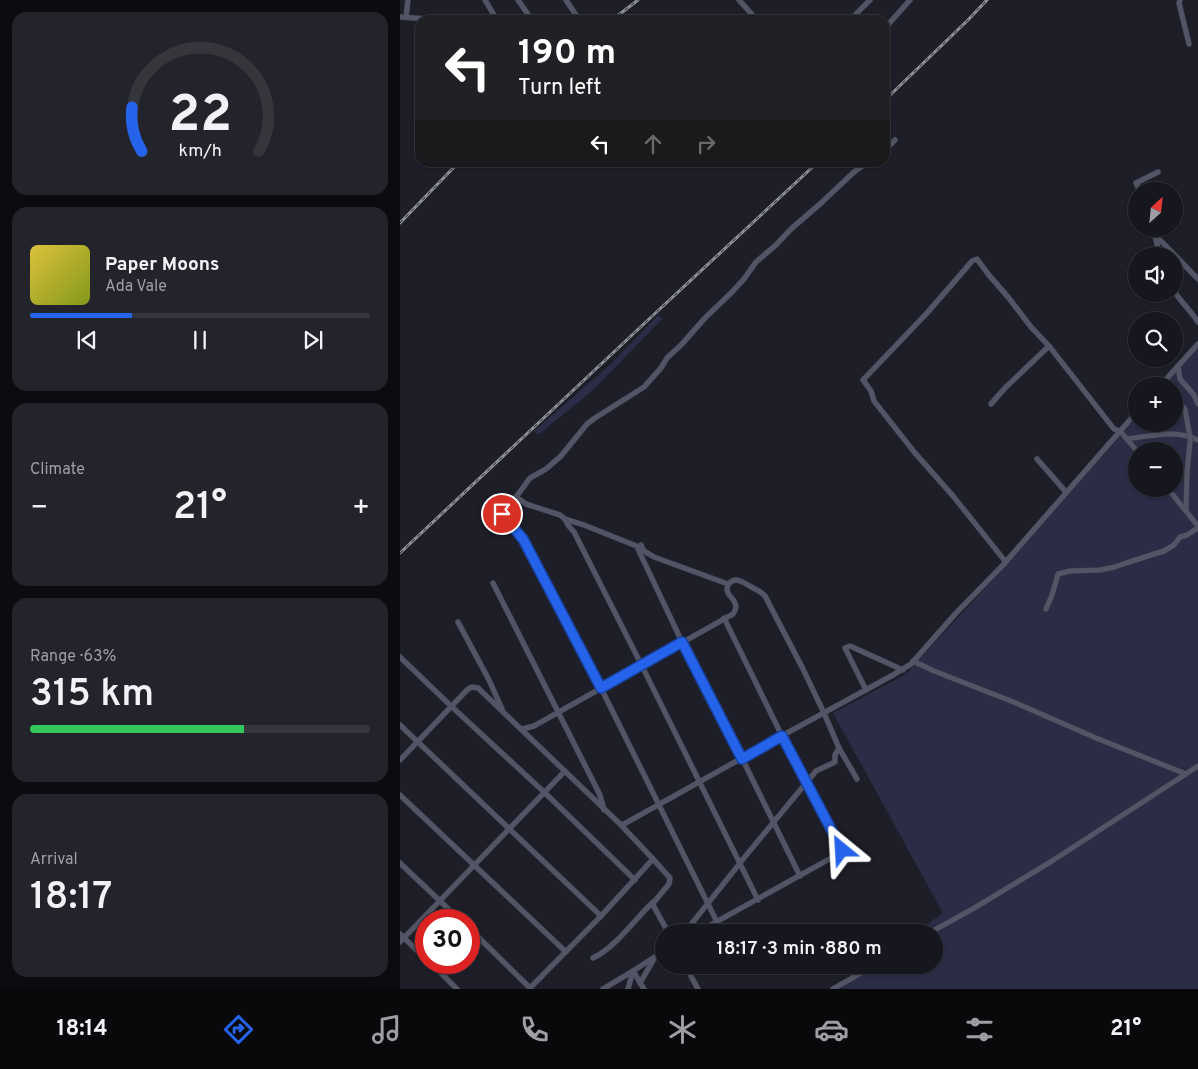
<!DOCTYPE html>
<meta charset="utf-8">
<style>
:root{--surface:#16161e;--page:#23232b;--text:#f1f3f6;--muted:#9e9fa4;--line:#35353c;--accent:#2563eb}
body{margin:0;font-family:Overpass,sans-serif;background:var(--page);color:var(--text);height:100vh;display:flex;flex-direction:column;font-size:19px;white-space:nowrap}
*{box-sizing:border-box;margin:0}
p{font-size:16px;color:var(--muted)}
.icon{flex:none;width:28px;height:28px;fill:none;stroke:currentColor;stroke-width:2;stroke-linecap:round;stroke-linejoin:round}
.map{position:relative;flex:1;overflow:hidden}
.details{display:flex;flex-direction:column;gap:12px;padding:12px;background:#0c0c10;width:400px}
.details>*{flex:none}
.guide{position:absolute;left:15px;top:15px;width:475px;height:152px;border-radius:15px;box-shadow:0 1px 4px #0004,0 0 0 1px var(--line);background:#202124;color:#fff;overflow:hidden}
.needle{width:32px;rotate:27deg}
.buttons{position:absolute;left:728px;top:182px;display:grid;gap:10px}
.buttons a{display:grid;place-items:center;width:55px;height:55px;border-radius:50%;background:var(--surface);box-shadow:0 1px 4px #0004,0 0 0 1px var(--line);font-size:25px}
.speed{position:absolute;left:15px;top:909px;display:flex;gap:10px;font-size:25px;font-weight:700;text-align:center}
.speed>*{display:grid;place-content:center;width:65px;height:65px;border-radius:50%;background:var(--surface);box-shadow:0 1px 4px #0004,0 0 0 1px var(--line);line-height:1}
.speed .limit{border:8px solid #d22;background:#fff;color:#111}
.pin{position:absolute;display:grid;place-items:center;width:42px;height:42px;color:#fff;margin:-21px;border:2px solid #fff;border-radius:50%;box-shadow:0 1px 5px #0007}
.me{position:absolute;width:55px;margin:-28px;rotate:333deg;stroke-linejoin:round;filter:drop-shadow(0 0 4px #0008)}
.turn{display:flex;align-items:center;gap:18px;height:105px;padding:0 20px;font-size:22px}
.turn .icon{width:65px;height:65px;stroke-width:2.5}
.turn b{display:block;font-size:35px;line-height:42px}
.lanes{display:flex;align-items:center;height:48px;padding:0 20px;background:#0003;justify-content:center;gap:25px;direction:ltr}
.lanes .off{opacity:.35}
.big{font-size:38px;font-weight:600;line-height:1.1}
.details .tile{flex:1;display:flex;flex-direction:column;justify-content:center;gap:8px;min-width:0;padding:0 18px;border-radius:15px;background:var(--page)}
.details .dial{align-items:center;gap:0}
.dial svg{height:130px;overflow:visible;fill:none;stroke:var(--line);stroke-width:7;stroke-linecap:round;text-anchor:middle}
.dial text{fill:var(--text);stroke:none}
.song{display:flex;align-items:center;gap:15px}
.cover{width:60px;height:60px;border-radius:8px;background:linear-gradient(135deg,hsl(50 70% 55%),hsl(70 70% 35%))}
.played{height:5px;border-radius:2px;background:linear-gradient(90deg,var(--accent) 30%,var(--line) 30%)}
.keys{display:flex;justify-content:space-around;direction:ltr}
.heat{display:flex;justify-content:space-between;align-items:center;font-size:28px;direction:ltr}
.charge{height:8px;border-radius:4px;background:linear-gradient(90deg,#34c759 63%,var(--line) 0)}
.trip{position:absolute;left:255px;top:924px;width:288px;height:50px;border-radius:25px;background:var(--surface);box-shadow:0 1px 4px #0004,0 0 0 1px var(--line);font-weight:600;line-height:50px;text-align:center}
.tab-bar{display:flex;height:80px;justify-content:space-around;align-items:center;background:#09090c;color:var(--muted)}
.tab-bar .icon{width:35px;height:35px}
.tab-bar .on{color:var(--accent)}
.tab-bar b{font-size:22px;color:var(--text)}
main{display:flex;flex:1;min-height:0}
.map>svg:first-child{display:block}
.green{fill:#2b2d47;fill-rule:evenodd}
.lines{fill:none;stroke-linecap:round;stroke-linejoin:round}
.minor-casing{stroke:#383943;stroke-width:6}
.minor{stroke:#535566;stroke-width:5}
.rail-casing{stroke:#8f9098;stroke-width:3}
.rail{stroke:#1d1e28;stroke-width:1;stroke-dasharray:4;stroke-linecap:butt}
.minor-bridge-casing{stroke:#383943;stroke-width:6;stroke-linecap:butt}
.minor-bridge{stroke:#535566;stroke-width:5}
.route-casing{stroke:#184099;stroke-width:12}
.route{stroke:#2563eb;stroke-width:9}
</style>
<main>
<section class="details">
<div class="tile dial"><svg viewBox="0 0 100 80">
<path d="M14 69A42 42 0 1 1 86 69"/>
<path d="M14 69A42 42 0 0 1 8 42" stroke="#2563eb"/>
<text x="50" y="56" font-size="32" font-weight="700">22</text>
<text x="50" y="72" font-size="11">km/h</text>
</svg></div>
<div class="tile">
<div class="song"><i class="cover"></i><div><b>Paper Moons</b><p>Ada Vale</p></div></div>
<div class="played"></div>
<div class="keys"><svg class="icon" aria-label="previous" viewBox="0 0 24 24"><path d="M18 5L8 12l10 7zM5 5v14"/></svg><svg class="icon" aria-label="pause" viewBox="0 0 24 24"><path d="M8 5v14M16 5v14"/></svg><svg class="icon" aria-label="next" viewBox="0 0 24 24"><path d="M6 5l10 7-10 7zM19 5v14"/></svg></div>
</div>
<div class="tile"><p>Climate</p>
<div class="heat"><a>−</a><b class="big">21°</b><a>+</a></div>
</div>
<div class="tile"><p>Range · 63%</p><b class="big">315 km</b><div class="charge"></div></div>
<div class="tile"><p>Arrival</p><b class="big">18:17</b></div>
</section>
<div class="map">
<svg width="798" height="989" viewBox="0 0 798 989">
<rect width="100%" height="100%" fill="#1d1e28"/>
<g class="green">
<path d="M 257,316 L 263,318 L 192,391 L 138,435 L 134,431 L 213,362 Z"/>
<path d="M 798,346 L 798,989 L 441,989 L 473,965 L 534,965 L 534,932 L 517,932 L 543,913 L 433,713 L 506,674 L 585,588 L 736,418 L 736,424 L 774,424 L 774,386 L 762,386 ZM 736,451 L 774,451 L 774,489 L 736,489 Z"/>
</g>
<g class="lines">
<defs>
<g id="minor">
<path d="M 85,0 L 97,20"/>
<path d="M 118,0 L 132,20"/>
<path d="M 166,0 L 176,15 L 182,20"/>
<path d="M 339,0 L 357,20"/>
<path d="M 780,0 L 779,3 L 789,44"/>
<path d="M 0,17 L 42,20"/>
<path d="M 6,17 L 8,0"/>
<path d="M 450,20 L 470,0"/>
<path d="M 485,28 L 510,0"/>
<path d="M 485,150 L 495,140"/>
<path d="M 740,191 L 736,183 L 758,172"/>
<path d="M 753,229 L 754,234 L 762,242 L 798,279"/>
<path d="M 755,236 L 760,256"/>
<path d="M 774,291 C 781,302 791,311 798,322"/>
<path d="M 778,366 L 780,379 L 794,395 L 798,404"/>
<path d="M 760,386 L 798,344"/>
<path d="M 774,398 L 785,409 L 790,437"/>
<path d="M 591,404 L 605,388 L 649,346 L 714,429 L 720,431 L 737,451"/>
<path d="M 727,439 C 749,436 776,429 798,440"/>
<path d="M 637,459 L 666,492"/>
<path d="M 768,489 L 798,526"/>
<path d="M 99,508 L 106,520 L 123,539 L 201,688 L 317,922"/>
<path d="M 786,511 L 787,472 L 790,442"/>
<path d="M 165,519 L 184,525 L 239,547"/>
<path d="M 605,561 L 553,496 L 515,453 L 474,401 L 471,391 L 463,380 L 527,313 L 567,267 L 572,261 L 577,259 L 588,274 L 608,297 L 631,327 L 649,346"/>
<path d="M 93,583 L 200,795 L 204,810"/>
<path d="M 328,584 L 254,557 L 244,551 L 241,545 L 238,549 L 282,642 L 333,740 L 400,876"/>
<path d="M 646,609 L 652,595 L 658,574 L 670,571 L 700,570 L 715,567 L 726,563 L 751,555 L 764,551 L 774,545 L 780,537 L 787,535 L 798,528"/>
<path d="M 58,622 L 89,680 L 102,709"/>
<path d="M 0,657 L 51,706 L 144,792 L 235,880"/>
<path d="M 513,661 L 534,671 L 616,703 L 696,738 L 786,774"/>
<path d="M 466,690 L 445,648 L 450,646 L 503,670"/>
<path d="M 0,725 L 201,916"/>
<path d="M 122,729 L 134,726 L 333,614 C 336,610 337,607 335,603 C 334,599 330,597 328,593 C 325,586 330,580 337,580 C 342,581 345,583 348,585 C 354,589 361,591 365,596 L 402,667 L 424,713 L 439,748 L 457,779"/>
<path d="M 0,760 L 68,689 L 72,687 L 78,688 L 220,824 L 224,824 L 376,739 L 493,675 L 511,664 L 557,612 L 603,565 L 736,413"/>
<path d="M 0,795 L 166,952"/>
<path d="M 253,859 L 270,878 L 269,884 L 254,902 L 253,905 L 268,932"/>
<path d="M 0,863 L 60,920"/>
<path d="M 358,900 L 242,666 L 174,532 L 168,525 L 165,519 L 160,515 L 126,504 L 116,497 L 130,478 L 146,469 L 161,456 L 187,424 L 195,418 L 244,387 L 261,368 L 267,358 L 282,344 L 305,318 L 331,293 L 344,279 L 356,262 L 376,245 L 391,229 L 420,204 L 454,172 L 468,162"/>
<path d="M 69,928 L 130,988"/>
<path d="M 285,932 L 348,853 L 416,771 L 435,762 L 435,755 L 439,748"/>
<path d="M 298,932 L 442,852 L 442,850 L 382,736 L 324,618"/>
<path d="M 531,932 L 576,907 L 652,861 L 798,766"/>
<path d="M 0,934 L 26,959"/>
<path d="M 0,942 L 165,771"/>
<path d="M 193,958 C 216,947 234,920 253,902"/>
<path d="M 30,962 L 57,989"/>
<path d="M 285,965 L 298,989"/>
<path d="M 240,983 L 254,959"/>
<path d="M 129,989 L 201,916 L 253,859 L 220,824"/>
<path d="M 203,989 L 233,971 L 244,989"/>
<path d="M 228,989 L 233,971 L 264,951"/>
<path d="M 433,989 L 475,965"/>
</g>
</defs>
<use href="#minor" class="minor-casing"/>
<use href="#minor" class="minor"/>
<defs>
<g id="rail">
<path d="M 212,20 L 238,0"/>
<path d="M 485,100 L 568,20 L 587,0"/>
<path d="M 0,223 L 59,162"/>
<path d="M 0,553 L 248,320 L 418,162"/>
</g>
</defs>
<use href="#rail" class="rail-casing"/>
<use href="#rail" class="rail"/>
<defs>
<path id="minor-bridge" d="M 790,442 L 790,437"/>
</defs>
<use href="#minor-bridge" class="minor-bridge-casing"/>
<use href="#minor-bridge" class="minor-bridge"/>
</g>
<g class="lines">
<defs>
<path id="route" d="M 102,514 L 123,539 L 201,688 L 282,642 L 342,759 L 382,736 L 442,850"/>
</defs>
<use href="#route" class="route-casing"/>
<use href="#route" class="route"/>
</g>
</svg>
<div class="buttons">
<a><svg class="needle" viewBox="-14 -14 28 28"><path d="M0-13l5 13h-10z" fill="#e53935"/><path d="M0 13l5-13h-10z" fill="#9e9fa4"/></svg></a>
<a><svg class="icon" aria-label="sound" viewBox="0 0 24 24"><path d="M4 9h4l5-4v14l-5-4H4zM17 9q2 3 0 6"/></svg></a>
<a><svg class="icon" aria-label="search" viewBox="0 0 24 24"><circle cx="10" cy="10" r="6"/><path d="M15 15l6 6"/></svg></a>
<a>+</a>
<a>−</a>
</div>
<div class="speed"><div class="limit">30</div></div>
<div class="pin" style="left:102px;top:514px;background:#d93025"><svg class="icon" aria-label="arrive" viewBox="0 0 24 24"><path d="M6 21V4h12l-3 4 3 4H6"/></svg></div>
<svg class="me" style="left:442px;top:850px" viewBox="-20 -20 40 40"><path d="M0-17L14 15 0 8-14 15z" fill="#2563eb" stroke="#fff" stroke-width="4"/></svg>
<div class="trip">18:17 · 3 min · 880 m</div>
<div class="guide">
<div class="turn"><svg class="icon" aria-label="left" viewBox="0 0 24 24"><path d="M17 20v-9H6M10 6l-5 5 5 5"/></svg><div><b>190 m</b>Turn left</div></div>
<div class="lanes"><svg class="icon" aria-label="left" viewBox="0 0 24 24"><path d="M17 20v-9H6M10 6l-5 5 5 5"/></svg><svg class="icon off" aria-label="ahead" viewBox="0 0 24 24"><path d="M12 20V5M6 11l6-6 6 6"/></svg><svg class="icon off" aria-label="right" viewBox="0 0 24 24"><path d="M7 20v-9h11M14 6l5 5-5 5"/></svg></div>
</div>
</div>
</main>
<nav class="tab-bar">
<b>18:14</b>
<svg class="icon on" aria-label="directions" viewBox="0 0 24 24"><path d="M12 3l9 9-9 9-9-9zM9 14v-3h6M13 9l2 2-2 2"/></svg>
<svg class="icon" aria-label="music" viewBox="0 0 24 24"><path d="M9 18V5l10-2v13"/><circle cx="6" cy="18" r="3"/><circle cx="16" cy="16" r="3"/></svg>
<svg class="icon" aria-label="phone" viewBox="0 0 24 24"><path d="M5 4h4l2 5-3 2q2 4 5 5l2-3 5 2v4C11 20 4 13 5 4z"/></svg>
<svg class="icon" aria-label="climate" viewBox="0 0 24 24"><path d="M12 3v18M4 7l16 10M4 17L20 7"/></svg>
<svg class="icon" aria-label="car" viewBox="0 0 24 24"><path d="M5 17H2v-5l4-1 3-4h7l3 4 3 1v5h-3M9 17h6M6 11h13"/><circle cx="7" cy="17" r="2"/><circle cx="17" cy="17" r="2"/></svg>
<svg class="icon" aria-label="filters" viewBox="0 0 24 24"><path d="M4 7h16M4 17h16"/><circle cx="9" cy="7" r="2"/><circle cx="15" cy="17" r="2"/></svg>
<b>21°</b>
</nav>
